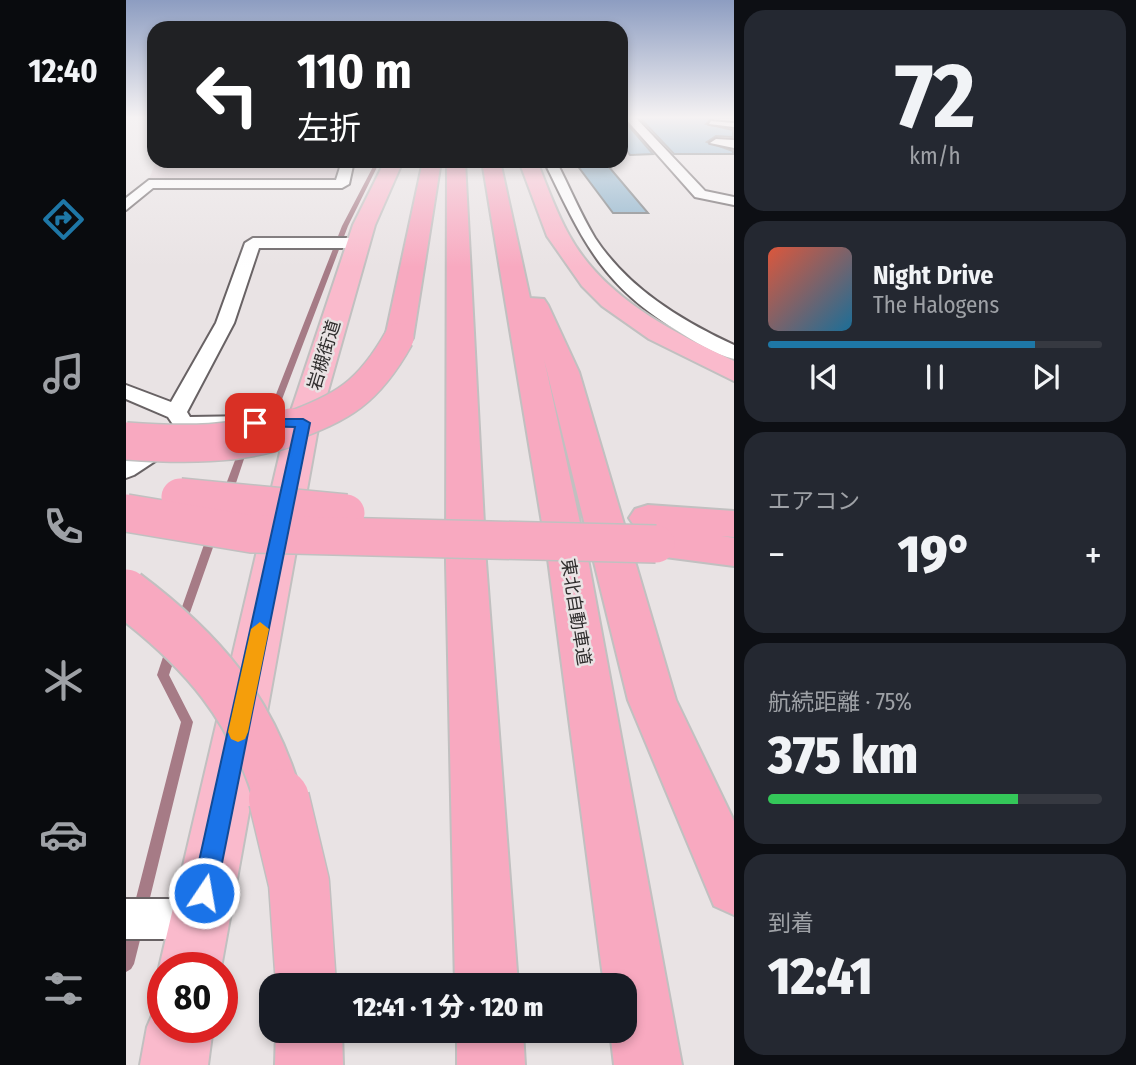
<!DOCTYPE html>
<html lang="ja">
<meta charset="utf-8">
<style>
:root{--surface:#171b24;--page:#242831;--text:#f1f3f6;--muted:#9ea1a6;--line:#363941;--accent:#1e77a6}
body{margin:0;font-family:"Fira Sans Condensed","Noto Sans JP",sans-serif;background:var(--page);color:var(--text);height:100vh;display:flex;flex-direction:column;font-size:26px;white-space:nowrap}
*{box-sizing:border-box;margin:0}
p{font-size:23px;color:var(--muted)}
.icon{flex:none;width:38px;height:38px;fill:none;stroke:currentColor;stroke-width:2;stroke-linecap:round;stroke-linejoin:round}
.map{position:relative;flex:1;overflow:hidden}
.panel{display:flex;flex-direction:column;gap:10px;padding:10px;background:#0d0f14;width:402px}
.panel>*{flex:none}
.guide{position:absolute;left:21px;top:21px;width:481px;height:147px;border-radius:21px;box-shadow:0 4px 10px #0003;background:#202124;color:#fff;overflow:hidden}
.speed{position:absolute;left:21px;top:952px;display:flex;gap:14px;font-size:35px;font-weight:700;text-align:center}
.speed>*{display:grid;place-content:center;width:91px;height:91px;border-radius:50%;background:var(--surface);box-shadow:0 4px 10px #0003;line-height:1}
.speed .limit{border:10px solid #d22;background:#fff;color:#111}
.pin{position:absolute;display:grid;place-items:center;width:60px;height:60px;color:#fff;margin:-30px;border-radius:14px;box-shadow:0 4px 10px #0006}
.me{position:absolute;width:77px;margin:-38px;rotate:12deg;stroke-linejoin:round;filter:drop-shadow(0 0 5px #0008)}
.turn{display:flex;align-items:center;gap:24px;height:147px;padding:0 35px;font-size:32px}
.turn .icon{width:91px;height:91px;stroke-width:2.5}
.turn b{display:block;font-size:49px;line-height:60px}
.big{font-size:52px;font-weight:800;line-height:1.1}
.panel .widget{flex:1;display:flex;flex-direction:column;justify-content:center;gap:10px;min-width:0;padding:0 24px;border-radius:21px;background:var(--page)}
.panel .dial{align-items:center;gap:0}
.dial b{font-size:91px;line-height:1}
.song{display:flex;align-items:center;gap:21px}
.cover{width:84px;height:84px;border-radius:10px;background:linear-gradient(135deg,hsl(10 70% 55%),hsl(200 70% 35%))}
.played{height:7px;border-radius:4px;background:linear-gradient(90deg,var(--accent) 80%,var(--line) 80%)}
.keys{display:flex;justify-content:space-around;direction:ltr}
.heat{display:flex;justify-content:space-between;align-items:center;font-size:38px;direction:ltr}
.charge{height:10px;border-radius:5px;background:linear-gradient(90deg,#34c759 75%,var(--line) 0)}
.trip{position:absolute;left:133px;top:973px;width:378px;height:70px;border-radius:21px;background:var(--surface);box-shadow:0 4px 10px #0003;font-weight:800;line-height:70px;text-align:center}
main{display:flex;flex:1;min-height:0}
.menu{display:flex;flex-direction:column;width:126px;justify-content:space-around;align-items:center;background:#090b0e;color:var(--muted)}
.menu .icon{width:49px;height:49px}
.menu .on{color:var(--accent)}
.menu b{font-size:32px;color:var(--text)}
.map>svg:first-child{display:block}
.built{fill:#e3d4d8}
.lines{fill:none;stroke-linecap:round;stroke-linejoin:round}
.stream{fill:#a67b86;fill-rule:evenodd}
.building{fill:#8ab1ca;stroke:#767a7d;stroke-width:2}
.service-casing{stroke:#686264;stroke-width:4}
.minor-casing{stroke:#686264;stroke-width:4}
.trunk-casing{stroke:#c1c0c0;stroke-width:4}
.motorway-casing{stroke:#c1c0c0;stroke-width:4}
.service{fill:#fff;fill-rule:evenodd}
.minor{fill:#fff;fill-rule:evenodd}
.trunk{fill:#fabacc;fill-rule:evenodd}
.motorway{fill:#f8a9c0;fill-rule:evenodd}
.motorway-bridge-far3-casing{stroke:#c1c0c0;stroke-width:32;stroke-linecap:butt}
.motorway-bridge-far2-casing{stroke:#c1c0c0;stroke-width:40;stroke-linecap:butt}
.motorway-bridge-far1-casing{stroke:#c1c0c0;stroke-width:51;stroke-linecap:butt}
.motorway-bridge-casing{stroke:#c1c0c0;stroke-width:63;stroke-linecap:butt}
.motorway-bridge-far3{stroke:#f8a9c0;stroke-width:29}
.motorway-bridge-far2{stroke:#f8a9c0;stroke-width:37}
.motorway-bridge-far1{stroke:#f8a9c0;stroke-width:47}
.motorway-bridge{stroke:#f8a9c0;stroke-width:60}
.route{fill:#1a73e8;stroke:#114b97;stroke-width:2}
.slow{fill:#f59e0b}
.labels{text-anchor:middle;stroke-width:5;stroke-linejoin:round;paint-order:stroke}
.street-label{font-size:18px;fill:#2f2d2d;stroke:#e9e3e4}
</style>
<main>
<nav class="menu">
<b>12:40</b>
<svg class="icon on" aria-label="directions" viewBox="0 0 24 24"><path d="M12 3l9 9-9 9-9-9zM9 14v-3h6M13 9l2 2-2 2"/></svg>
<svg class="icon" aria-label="music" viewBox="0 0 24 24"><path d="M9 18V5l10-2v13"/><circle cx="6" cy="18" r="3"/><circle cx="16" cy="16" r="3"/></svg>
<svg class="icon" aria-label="phone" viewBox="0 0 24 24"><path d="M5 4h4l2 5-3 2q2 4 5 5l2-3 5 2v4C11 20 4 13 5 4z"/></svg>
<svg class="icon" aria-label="climate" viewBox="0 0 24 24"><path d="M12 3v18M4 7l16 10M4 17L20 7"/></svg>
<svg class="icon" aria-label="car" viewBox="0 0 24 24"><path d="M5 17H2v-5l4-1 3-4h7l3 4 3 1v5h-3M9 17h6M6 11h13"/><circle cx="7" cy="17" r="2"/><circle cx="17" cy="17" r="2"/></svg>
<svg class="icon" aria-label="filters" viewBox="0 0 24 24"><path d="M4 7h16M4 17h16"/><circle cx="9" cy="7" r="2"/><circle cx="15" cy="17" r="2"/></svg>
</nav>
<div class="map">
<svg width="608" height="1065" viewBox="0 0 608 1065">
<rect width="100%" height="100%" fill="#e9e3e4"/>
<path class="built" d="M 30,161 L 216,161 L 211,178 L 204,182 L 22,182 Z"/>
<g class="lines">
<g class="stream">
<path d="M 250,161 L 254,161 L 222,226 L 155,402 L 154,404 L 148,404 L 147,402 L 216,226 Z"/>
<path d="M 118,444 L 122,447 L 106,495 L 104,497 L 98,497 L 96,495 L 114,447 Z"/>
<path d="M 86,533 L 91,536 L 60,624 L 59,627 L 55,628 L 51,627 L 50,624 L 81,536 Z"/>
<path d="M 46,643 L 50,645 L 52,648 L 43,675 L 67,722 L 21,910 L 19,915 L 14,917 L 9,915 L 7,910 L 55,722 L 31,675 L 40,648 L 42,645 Z"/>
<path d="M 9,920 L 14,923 L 17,928 L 8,964 L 5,969 L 0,972 L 0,934 L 4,923 Z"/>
</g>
</g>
<g class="building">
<path d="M 495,118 L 496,118 L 527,154 L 504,155 L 495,144 Z"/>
<path d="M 514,118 L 607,118 L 585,118 L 580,124 L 607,130 L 607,137 L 590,136 L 581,142 L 607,151 L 607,154 L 548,154 Z"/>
<path d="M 448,161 L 478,161 L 522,213 L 487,213 Z"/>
</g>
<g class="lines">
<defs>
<g id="service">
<path d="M 585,121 L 608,123 L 608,127 L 583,124 Z"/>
<path d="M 43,161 L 163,161 L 166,163 L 163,165 L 46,163 Z"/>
</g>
<g id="minor">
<path d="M 499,118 L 510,118 L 579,191 L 608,197 L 608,205 L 569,197 Z"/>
<path d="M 608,140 L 608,148 L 584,143 L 590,139 Z"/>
<path d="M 216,161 L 228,161 L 223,184 L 216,188 L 27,188 L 0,210 L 0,198 L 23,180 L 210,180 Z"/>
<path d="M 418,161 L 430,161 C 443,186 454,213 469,238 C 502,288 554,320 608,345 L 608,359 C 588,354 568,341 550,330 C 474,284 455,237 418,161 Z"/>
<path d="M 127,238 L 233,238 L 241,243 L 233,248 L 133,248 L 108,323 L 61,412 L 64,417 L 126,416 L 137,423 L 126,430 L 50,429 L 42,417 L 0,399 L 0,385 L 45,402 L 90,323 L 119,243 Z"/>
<path d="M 44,434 L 52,436 L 55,441 L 52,446 L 8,475 L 0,478 L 0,459 Z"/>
<path d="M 0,899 L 72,899 L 86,905 L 92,919 L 86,933 L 72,939 L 0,939 Z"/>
</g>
<g id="trunk">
<path d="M 259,161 L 277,161 L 249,225 L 193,423 L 95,968 L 37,968 L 37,977 L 33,968 L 161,423 L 227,225 Z"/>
<path d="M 393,161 L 411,161 C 421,186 430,212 443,235 C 477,297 546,332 608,361 L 608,381 L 523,339 L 476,306 L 456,286 L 421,236 Z"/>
<path d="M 37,1001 L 37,1027 L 87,1027 L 82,1065 L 14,1065 L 21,1027 L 31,1004 Z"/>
</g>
<g id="motorway">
<path d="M 297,161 L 315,161 L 287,338 L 283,344 L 273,346 L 263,344 L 259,338 Z"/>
<path d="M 321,161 L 339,161 L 360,562 L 392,985 L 329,985 L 320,562 Z"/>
<path d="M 356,161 L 374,161 L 404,298 L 418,299 L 422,305 L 453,372 L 550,700 L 608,821 L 608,915 L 588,906 L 502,700 L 418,359 L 462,559 L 556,1065 L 488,1065 L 484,1031 L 499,1031 L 499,985 L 478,985 L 422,559 Z"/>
<path d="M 522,505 L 608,511 L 608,537 L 595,536 L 608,538 L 608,566 L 516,554 L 510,544 L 516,534 L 525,531 L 509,527 L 503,518 L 509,509 Z"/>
<path d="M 150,1031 L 216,1031 L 217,1065 L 149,1065 Z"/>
<path d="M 331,1031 L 397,1031 L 399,1065 L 331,1065 Z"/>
</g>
</defs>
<use href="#service" class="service-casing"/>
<use href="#minor" class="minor-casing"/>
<use href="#trunk" class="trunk-casing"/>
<use href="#motorway" class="motorway-casing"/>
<use href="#service" class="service"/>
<use href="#minor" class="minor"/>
<use href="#trunk" class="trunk"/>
<use href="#motorway" class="motorway"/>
<defs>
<path id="motorway-bridge-far3" d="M 160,428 C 217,408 243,392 273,338"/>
<g id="motorway-bridge-far2">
<path d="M 0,441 C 55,445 113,446 165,427"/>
<path d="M 54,497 L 220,513"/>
<path d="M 0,513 L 126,534 L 530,544"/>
</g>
<path id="motorway-bridge-far1" d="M 0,593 C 76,650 126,708 153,801"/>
<path id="motorway-bridge" d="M 153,799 L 173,883 L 180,985"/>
</defs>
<use href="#motorway-bridge-far3" class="motorway-bridge-far3-casing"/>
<use href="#motorway-bridge-far2" class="motorway-bridge-far2-casing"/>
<use href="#motorway-bridge-far1" class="motorway-bridge-far1-casing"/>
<use href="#motorway-bridge" class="motorway-bridge-casing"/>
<use href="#motorway-bridge-far3" class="motorway-bridge-far3"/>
<use href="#motorway-bridge-far2" class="motorway-bridge-far2"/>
<use href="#motorway-bridge-far1" class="motorway-bridge-far1"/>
<use href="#motorway-bridge" class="motorway-bridge"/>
</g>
<linearGradient id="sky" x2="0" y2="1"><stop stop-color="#8d9dc1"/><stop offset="0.44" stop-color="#f5f2f3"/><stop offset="1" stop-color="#f5f2f3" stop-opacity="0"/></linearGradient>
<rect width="608" height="267" fill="url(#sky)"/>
<path class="route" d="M 129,419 L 177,419 L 184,423 L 90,893 L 86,902 L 78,905 L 69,902 L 66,893 L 169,427 L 125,426 L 123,423 Z"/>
<path class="slow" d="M 134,622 L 143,629 L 122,732 L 119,739 L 112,742 L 105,739 L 102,732 L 125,629 Z"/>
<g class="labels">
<g class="street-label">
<text transform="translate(198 355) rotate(-73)" y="6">岩槻街道</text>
<text transform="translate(450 612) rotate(81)" y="6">東北自動車道</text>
</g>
</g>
</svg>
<div class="speed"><div class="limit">80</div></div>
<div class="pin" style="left:129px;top:423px;background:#d93025"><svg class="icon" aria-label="arrive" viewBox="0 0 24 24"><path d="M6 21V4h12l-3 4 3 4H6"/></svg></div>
<svg class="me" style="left:78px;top:893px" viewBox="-20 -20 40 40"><circle r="17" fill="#1a73e8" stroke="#fff" stroke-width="3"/><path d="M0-11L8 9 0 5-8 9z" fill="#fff"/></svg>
<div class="trip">12:41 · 1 分 · 120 m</div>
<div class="guide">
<div class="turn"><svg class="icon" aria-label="left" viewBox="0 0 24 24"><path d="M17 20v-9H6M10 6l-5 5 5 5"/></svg><div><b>110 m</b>左折</div></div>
</div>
</div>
<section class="panel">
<div class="widget dial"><b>72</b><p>km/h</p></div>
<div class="widget">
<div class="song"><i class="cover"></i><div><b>Night Drive</b><p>The Halogens</p></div></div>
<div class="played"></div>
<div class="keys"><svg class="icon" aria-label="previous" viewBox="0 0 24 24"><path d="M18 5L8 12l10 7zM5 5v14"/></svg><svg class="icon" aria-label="pause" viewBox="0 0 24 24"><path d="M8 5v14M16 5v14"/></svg><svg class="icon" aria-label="next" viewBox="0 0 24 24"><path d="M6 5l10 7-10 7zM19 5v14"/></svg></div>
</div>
<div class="widget"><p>エアコン</p>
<div class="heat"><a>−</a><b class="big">19°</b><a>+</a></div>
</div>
<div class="widget"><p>航続距離 · 75%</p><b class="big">375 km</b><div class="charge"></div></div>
<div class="widget"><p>到着</p><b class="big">12:41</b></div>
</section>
</main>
